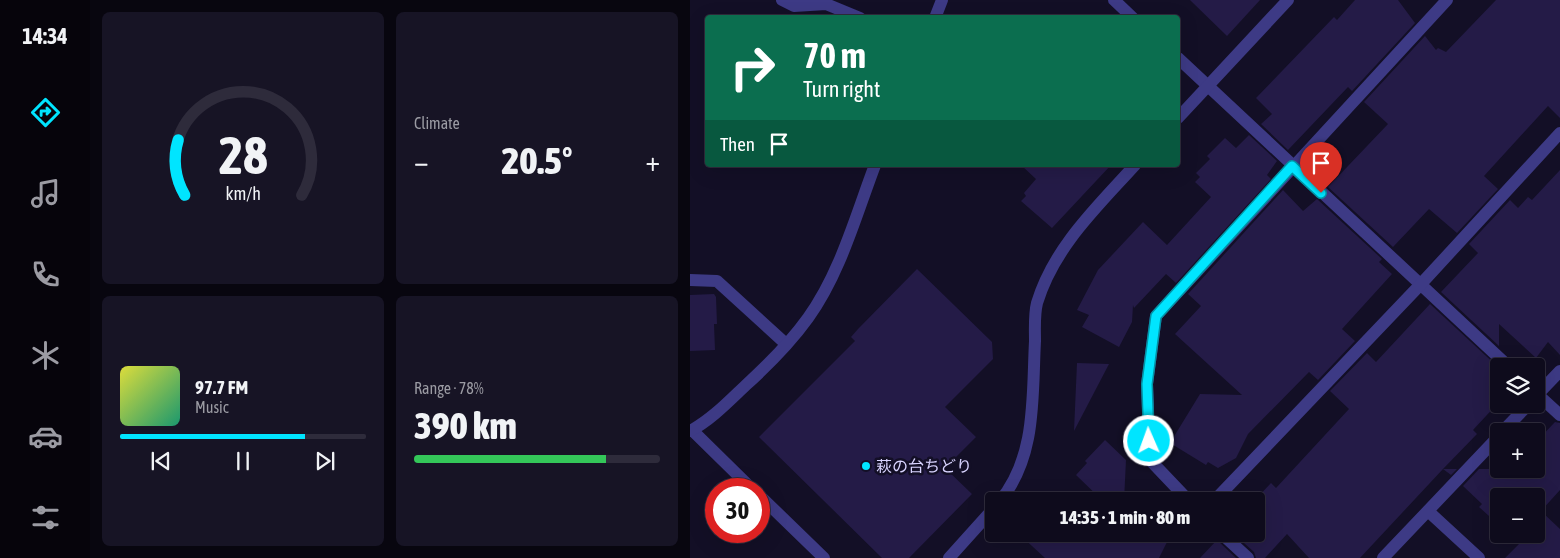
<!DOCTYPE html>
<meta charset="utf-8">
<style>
:root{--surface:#0e0b1c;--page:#171425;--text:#f1f3f6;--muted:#9b9ba3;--line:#2e2b3b;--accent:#00e5ff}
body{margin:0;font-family:"Asap Condensed","Noto Sans JP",sans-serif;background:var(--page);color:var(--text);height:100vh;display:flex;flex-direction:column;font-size:19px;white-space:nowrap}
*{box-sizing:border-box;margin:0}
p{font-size:16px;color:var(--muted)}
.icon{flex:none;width:28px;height:28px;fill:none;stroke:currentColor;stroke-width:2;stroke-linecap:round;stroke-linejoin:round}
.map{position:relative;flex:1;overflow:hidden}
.sheet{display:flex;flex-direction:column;gap:12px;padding:12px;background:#08060f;width:600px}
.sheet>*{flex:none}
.guide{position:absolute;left:15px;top:15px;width:475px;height:152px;border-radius:5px;box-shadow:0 5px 20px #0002,0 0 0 1px var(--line);background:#0b6e4f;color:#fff;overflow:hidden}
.controls{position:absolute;left:800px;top:358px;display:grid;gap:10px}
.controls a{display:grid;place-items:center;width:55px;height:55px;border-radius:5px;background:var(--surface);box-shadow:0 5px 20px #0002,0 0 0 1px var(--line);font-size:25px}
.speed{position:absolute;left:15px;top:478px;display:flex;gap:10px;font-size:25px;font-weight:700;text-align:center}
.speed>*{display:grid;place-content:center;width:65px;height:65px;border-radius:50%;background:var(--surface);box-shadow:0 5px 20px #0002,0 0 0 1px var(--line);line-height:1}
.speed .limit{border:8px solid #d22;background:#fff;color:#111}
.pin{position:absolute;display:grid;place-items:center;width:42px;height:42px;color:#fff;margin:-51px -21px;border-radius:50% 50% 50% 0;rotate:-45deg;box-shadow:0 0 5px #0007}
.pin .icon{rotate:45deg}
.me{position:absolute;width:55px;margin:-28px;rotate:358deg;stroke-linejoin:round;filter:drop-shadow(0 0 4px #0008)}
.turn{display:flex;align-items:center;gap:18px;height:105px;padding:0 15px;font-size:22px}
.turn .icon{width:65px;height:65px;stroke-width:2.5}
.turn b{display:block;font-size:35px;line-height:42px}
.then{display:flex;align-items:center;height:48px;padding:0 15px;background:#0003;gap:10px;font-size:19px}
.big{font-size:38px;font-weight:800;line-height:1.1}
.sheet .card{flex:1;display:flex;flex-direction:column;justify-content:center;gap:8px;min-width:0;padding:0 18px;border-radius:8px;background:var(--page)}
.sheet .dial{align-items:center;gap:0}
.dial svg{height:130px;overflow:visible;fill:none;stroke:var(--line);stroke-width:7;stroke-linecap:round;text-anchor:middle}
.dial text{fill:var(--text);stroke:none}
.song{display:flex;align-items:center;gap:15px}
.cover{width:60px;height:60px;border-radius:8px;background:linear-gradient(135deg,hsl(60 70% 55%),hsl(160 70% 35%))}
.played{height:5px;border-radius:2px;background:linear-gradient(90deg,var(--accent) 75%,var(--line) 75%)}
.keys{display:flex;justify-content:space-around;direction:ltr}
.heat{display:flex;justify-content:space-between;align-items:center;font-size:28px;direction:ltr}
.charge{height:8px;border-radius:4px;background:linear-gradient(90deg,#34c759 78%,var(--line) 0)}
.sheet .tiles{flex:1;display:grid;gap:12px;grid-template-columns:repeat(2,1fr)}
.trip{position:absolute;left:295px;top:492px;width:280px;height:50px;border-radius:5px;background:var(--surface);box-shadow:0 5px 20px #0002,0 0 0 1px var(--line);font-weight:800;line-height:50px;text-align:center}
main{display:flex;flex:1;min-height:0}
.dock{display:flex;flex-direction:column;width:90px;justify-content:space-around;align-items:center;background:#06040b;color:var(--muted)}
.dock .icon{width:35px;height:35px}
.dock .current{color:var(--accent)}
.dock b{font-size:22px;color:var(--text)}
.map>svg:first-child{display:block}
.building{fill:#241b47}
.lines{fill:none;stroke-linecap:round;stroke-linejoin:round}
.minor{stroke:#3d3a85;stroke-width:12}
.route-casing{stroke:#0095a6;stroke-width:12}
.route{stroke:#00e5ff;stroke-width:9}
.poi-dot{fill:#00e5ff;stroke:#130f26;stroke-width:2}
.labels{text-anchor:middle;stroke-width:5;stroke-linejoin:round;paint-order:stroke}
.poi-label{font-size:16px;fill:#d9d4ff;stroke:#130f26;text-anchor:start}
</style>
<main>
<nav class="dock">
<b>14:34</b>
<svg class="icon current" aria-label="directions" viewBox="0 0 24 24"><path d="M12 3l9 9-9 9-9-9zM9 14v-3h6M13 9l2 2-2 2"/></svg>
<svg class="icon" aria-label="music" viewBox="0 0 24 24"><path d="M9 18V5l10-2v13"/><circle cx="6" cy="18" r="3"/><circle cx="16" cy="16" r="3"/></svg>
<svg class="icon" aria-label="phone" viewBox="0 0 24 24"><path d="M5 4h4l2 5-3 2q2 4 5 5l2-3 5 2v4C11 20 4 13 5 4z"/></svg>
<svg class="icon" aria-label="climate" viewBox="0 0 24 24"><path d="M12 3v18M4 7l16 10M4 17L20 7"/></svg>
<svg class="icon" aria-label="car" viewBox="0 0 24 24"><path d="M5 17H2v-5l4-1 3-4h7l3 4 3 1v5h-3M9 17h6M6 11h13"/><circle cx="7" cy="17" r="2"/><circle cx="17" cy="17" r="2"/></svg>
<svg class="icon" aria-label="filters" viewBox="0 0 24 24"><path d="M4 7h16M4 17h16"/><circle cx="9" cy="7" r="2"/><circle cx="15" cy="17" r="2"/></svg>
</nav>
<section class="sheet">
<div class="tiles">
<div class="card dial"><svg viewBox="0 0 100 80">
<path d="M14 69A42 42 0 1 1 86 69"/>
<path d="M14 69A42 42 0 0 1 10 35" stroke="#00e5ff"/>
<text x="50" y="56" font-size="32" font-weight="700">28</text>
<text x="50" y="72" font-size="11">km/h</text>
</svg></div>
<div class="card"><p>Climate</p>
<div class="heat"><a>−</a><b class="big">20.5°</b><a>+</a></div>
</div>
<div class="card">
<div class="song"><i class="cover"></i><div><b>97.7 FM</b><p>Music</p></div></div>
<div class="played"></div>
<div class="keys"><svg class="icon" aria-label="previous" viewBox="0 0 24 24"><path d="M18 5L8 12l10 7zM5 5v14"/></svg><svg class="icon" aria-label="pause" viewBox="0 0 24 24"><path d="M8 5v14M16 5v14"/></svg><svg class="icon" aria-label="next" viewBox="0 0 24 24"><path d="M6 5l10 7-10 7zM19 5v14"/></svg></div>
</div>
<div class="card"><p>Range · 78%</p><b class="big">390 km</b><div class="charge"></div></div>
</div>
</section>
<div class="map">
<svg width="870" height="558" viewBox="0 0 870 558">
<rect width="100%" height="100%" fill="#130f26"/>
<g class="building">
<path d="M 500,0 L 570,0 L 537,36 Z"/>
<path d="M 665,0 L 708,0 L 725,23 L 662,91 L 658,87 L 598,150 L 571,124 L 582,114 L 566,98 L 644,17 L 647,20 Z"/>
<path d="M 806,0 L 870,0 L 870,118 L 858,106 L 794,176 L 808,189 L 767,233 L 739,209 L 703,247 L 638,187 L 698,124 L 674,102 L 735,36 L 746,50 L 748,48 L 756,52 Z"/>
<path d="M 559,135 L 587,161 L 577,175 L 581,179 L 486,283 L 476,274 L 444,308 L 443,305 L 442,322 L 429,347 L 392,327 L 399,315 L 387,310 L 408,270 L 453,222 L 477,245 L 521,197 L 505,182 L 510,177 L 506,173 L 520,159 L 517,156 L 535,138 L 546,148 Z"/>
<path d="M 331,165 L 421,165 L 362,228 L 331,201 L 336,196 L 334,193 L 346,179 Z"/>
<path d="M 870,170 L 870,355 L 858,342 L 846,358 L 809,324 L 809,346 L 751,292 L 788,253 L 779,244 L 820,200 L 828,208 L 838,197 L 842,200 Z"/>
<path d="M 593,190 L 613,211 L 627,199 L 692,259 L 689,262 L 702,274 L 652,329 L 665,341 L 628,380 L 619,372 L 558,434 L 546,458 L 528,468 L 518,462 L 516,465 L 480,443 L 510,394 L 552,395 L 485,334 L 511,306 L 498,294 Z"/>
<path d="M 227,269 L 302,342 L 303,359 L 255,407 L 286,437 L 255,468 L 282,494 L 219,558 L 192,558 L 69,437 L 165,341 L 161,337 L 168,329 Z"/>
<path d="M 24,294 L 26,297 L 27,324 L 24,324 L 25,350 L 0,351 L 0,295 Z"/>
<path d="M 740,304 L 809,368 L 809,402 L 783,430 L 787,434 L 753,469 L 767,469 L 761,475 L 753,469 L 670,558 L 619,558 L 597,534 L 575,558 L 566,558 L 564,552 L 544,534 L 566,534 L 566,501 L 564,501 L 581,483 L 586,488 L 659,409 L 640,391 L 677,353 L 686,362 Z"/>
<path d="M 387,363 L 419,364 L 384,431 Z"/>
<path d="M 865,422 L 870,423 L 870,490 L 851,511 L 870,529 L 870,558 L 815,558 L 829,544 L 818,534 L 846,534 L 846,496 L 809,496 L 809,525 L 789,507 L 792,504 L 773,486 L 789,469 L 846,469 L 846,442 Z"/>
<path d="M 415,440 L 436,460 L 434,501 L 413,501 L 386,475 L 397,463 L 395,461 Z"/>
<path d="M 329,534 L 481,534 L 469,558 L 355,558 Z"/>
<path d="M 527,540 L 546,558 L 510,558 Z"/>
</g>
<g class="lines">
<g class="minor">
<path d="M 92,0 L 104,6 L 136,4 L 170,18"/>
<path d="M 424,0 L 443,18"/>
<path d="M 245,18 L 252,0"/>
<path d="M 488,58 L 818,366"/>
<path d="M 488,118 L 598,0"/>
<path d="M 0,280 L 27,281 L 96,344"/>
<path d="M 846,393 L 870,415"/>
<path d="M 846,396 L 870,371"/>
<path d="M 2,430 L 62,489"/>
<path d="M 0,431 C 21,420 39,401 56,385 C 78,365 100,343 118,318 C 150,274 166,215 185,165"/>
<path d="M 813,431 L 839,404"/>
<path d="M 69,495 L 134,558"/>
<path d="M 310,501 C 347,456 342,396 345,341 C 345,329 344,315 347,303 C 364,247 407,207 445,165"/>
<path d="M 499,501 L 460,460 L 457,384 L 466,316 L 757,0"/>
<path d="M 524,501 L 730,285 L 870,133"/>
<path d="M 738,511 L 789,558"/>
<path d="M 532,534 L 558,558"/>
<path d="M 259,558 L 304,508"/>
<path d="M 693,558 L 809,436"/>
</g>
</g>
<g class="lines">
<defs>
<path id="route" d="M 459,441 L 457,384 L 466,316 L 602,166 L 631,193"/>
</defs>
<use href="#route" class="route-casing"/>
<use href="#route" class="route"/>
</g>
<circle class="poi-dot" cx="176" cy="466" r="5"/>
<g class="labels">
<g class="poi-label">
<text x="186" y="472">萩の台ちどり</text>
</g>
</g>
</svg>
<div class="controls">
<a><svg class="icon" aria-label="layers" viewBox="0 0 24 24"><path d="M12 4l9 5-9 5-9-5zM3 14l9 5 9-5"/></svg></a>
<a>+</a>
<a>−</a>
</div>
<div class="speed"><div class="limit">30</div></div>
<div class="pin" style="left:631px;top:193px;background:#d93025"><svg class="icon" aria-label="arrive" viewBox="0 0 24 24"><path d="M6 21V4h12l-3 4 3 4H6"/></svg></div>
<svg class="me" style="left:459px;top:441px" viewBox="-20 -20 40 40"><circle r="17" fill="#00e5ff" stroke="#fff" stroke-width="3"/><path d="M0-11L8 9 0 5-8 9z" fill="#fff"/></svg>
<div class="trip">14:35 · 1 min · 80 m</div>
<div class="guide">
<div class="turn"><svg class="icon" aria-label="right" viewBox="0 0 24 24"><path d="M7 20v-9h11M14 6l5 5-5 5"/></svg><div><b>70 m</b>Turn right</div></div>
<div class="then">Then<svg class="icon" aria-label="arrive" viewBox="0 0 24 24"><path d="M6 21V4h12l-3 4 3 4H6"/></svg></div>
</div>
</div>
</main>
